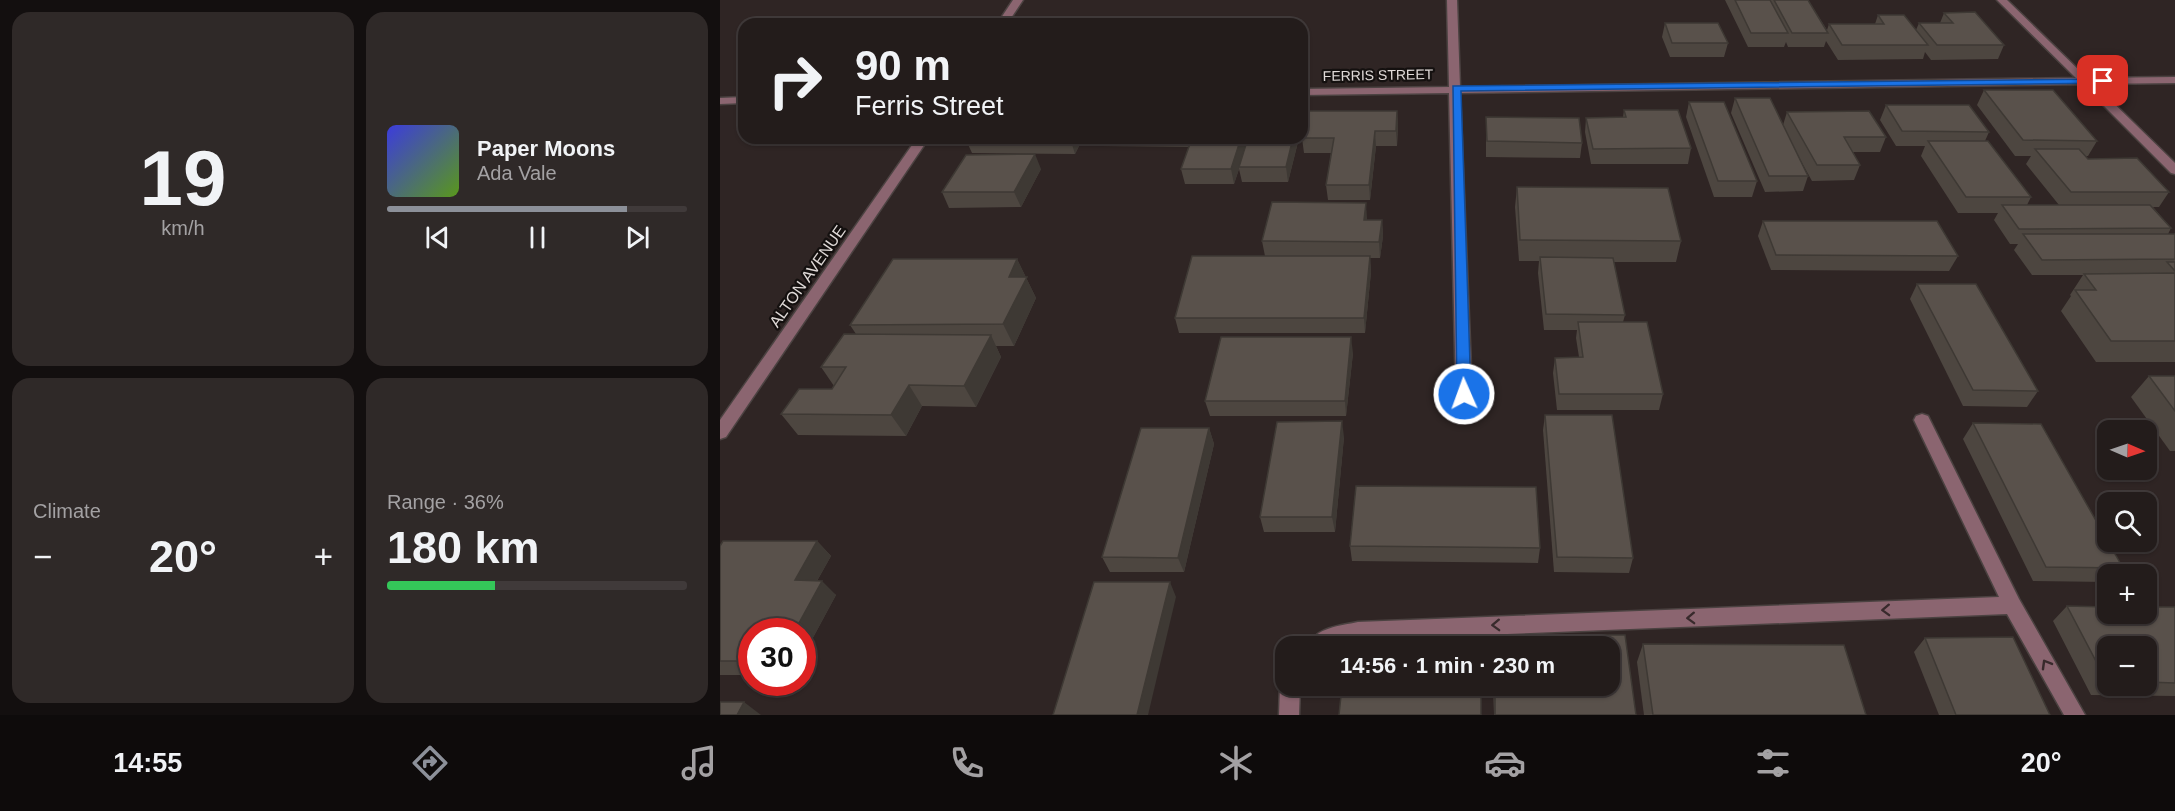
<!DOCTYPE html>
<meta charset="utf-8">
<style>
:root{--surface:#231c1b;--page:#2f2928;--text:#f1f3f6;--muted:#a3a1a3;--line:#403a3a;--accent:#8c9099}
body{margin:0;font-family:Arial,sans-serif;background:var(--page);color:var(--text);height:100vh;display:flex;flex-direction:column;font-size:22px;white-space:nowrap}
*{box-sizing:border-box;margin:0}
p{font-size:20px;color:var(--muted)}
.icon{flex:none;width:33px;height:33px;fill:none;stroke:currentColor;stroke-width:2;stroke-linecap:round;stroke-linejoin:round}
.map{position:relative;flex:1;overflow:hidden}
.side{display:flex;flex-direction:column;gap:12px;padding:12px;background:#130f0f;width:720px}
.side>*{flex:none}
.top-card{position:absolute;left:18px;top:18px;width:570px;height:126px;border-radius:18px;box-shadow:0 2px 4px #0004,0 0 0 2px var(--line);background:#231c1b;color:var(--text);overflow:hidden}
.needle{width:39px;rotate:92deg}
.tools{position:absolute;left:1377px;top:420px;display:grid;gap:12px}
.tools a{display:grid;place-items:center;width:60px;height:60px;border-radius:12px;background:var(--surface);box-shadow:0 2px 4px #0004,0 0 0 2px var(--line);font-size:30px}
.speed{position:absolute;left:18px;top:618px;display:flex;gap:12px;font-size:30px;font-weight:700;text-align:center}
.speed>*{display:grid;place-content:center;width:78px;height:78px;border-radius:50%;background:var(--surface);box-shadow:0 2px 4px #0004,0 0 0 2px var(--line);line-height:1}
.speed .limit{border:9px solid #d22;background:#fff;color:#111}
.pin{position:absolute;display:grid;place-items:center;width:51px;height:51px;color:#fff;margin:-26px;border-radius:12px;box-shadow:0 3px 9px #0006}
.me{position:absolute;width:66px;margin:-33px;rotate:358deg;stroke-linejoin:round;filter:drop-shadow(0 0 4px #0008)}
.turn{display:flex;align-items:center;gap:21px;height:126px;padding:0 18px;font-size:27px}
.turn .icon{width:78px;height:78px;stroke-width:2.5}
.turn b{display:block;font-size:42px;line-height:51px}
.big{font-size:45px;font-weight:600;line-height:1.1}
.side .card{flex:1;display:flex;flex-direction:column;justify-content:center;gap:9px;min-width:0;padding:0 21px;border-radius:18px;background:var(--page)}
.side .dial{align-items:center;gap:0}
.dial b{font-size:78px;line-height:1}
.song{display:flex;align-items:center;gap:18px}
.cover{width:72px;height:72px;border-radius:9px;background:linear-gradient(135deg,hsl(240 70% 55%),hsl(90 70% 35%))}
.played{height:6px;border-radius:3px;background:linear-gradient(90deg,var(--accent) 80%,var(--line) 80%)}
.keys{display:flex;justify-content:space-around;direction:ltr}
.heat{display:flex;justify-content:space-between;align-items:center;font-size:33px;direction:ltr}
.charge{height:9px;border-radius:4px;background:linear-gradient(90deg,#34c759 36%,var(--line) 0)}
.side .tiles{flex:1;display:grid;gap:12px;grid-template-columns:repeat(2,1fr)}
.trip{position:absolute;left:555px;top:636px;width:345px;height:60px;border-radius:18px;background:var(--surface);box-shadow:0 2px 4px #0004,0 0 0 2px var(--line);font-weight:600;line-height:60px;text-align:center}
.menu{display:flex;height:96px;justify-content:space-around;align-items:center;background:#0e0b0b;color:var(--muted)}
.menu .icon{width:42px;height:42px}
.menu .on{color:var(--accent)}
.menu b{font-size:27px;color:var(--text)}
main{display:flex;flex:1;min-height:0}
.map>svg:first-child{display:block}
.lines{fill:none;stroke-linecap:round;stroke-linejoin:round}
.minor-casing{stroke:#4b4241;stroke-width:3}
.minor{fill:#8b6570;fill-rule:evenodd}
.wall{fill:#4d4640;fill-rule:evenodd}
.shaded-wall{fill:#3e3934}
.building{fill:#59514b;stroke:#3e3934;stroke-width:1.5}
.oneway{stroke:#382a2c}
.route{fill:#1a73e8;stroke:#114b97;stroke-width:1.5}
.labels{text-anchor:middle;stroke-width:4.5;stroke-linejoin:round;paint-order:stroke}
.far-street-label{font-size:14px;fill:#e0dad8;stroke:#14100f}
.street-label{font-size:16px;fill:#e0dad8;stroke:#14100f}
</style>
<main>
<section class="side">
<div class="tiles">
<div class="card dial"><b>19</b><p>km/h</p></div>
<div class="card">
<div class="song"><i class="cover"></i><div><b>Paper Moons</b><p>Ada Vale</p></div></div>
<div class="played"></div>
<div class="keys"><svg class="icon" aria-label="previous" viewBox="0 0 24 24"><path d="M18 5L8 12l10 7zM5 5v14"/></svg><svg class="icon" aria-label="pause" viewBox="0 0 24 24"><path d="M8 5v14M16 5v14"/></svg><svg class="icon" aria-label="next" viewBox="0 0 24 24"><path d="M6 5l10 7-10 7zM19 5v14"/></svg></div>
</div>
<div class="card"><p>Climate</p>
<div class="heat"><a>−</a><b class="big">20°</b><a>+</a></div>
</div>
<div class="card"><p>Range · 36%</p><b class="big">180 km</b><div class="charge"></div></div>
</div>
</section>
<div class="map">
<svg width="1455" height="715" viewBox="0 0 1455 715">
<rect width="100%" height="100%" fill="#2f2524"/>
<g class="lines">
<defs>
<g id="minor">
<path d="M 293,0 L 303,0 L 287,24 L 277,24 Z"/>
<path d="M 727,0 L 737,0 L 740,87 L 1356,78 L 1277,0 L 1287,0 L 1367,78 L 1455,77 L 1455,83 L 1374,84 L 1455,163 L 1455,174 L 1451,173 L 1362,84 L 740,93 L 752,394 L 750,398 L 738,398 L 736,394 L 729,93 L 582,95 L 582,89 L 729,87 Z"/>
<path d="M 24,97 L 24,103 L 0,104 L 0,98 Z"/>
<path d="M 197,138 L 209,138 L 6,437 L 0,439 L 0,420 Z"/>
<path d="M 1202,414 L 1208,416 L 1299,599 L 1365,715 L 1344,715 L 1287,614 L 638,640 L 612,646 L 588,646 C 596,627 620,626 638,622 L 1279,597 L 1194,420 L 1196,416 Z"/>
<path d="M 566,678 L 566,686 L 580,686 L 579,715 L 559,715 L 560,686 Z"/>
</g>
</defs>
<use href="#minor" class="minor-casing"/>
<use href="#minor" class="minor"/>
</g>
<g class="wall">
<path d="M 1005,0 L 1088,0 L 1107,30 L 1109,24 L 1155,24 L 1158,15 L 1196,30 L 1199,23 L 1220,23 L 1224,13 L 1284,45 L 1278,59 L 1211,60 L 1205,52 L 1203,59 L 1118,60 L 1106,41 L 1104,47 L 1068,47 L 1066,42 L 1064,47 L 1028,47 Z"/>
<path d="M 945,23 L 1008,43 L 1004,57 L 950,57 L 942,37 Z"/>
<path d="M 1264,90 L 1377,141 L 1368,156 L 1366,156 L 1368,159 L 1449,192 L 1439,207 L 1433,207 L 1451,228 L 1448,234 L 1455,234 L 1455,362 L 1376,362 L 1341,311 L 1351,296 L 1350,295 L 1363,275 L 1312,275 L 1294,250 L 1298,244 L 1290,244 L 1274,220 L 1278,213 L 1238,213 L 1201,156 L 1205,146 L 1176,146 L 1160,120 L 1166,105 L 1269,132 L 1265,141 L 1311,197 L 1307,205 L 1339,205 L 1306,164 L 1311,156 L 1295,156 L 1257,105 Z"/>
<path d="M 1015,98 L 1063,125 L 1067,112 L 1166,137 L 1160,152 L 1133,152 L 1140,165 L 1134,180 L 1092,181 L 1077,154 L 1088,176 L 1083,191 L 1045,192 L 1011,113 Z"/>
<path d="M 969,102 L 1037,181 L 1032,197 L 994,197 L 966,117 Z"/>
<path d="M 904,110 L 971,148 L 968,164 L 871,164 L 865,132 L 866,118 L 903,117 Z"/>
<path d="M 677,111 L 678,126 L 677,146 L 656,146 L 650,200 L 608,200 L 606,185 L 611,153 L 584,153 L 582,138 Z"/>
<path d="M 766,117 L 862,143 L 860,158 L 766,157 Z"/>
<path d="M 245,138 L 363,138 L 355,154 L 252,153 Z"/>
<path d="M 378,138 L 579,138 L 568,182 L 522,182 L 519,169 L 514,184 L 465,184 L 461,169 L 469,147 L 381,146 Z"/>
<path d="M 321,169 L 301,207 L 229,208 L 222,192 Z"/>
<path d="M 797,187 L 961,241 L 956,262 L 894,262 L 905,315 L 903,322 L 943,394 L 939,410 L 837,410 L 833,373 L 835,358 L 859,357 L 856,338 L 857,330 L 824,330 L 818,273 L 819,261 L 799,261 L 795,207 Z"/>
<path d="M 647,218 L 647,220 L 662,220 L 663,236 L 660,258 L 650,258 L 651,272 L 645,333 L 459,333 L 455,318 L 545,256 L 542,241 Z"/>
<path d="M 1043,221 L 1238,256 L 1229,271 L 1051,270 L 1038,236 Z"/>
<path d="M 297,259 L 316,298 L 294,346 L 276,346 L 281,357 L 256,407 L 202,406 L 186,436 L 78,435 L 61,414 L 112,389 L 114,386 L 101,367 L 136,334 L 130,325 Z"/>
<path d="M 1197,284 L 1318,391 L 1307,407 L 1243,406 L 1190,299 Z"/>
<path d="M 633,353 L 626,416 L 490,416 L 485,401 Z"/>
<path d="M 1429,376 L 1455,376 L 1455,451 L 1450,451 L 1411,397 Z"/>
<path d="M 825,415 L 913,558 L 909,573 L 834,572 L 823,430 Z"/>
<path d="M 1253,423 L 1403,568 L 1397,574 L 1388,574 L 1388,582 L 1313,581 L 1243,439 Z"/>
<path d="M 489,428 L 494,444 L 464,572 L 390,572 L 382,557 Z"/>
<path d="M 624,437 L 615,532 L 544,532 L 540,517 Z"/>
<path d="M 97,541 L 111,556 L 97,581 L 116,595 L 82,658 L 82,632 L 32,632 L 32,675 L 0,675 L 0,546 Z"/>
<path d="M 630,546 L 820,548 L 818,563 L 632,561 Z"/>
<path d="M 1347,606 L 1455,607 L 1455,696 L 1371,695 L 1333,621 ZM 1388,646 L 1426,646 L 1426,686 L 1388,686 Z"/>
<path d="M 773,635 L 905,635 L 916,715 L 774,715 L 773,686 L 890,686 L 890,646 L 772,646 Z"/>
<path d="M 1205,638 L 1330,715 L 1219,715 L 1194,652 Z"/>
<path d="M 923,644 L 1146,715 L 924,715 L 917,662 Z"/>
</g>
<g class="shaded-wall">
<path d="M 677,111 L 678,126 L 677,146 L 676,131 Z"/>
<path d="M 655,131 L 656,146 L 650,200 L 649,185 Z"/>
<path d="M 350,138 L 363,138 L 355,154 Z"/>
<path d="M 521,138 L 528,138 L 519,167 L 519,169 L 514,184 L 511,169 Z"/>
<path d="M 573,138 L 579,138 L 568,182 L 566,167 Z"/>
<path d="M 315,154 L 321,169 L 301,207 L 294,192 Z"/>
<path d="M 646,203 L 647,218 L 645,236 L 644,220 Z"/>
<path d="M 662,220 L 663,236 L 660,258 L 659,242 Z"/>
<path d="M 650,256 L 651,272 L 645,333 L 644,318 Z"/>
<path d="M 297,259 L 316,298 L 294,346 L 283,324 L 289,277 Z"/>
<path d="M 271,335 L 281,357 L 256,407 L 244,386 Z"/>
<path d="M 631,337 L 633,353 L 626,416 L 625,401 Z"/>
<path d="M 189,385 L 202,406 L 186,436 L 171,415 Z"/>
<path d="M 622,421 L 624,437 L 615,532 L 612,517 Z"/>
<path d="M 489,428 L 494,444 L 464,572 L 458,558 Z"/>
<path d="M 97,541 L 111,556 L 89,595 L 75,580 Z"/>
<path d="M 102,581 L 116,595 L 82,658 L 82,632 L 74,632 Z"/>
<path d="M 450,582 L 456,597 L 428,715 L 417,715 Z"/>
<path d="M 24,702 L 41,715 L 17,715 Z"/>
</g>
<g class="building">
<path d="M 1015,0 L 1050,0 L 1068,33 L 1031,33 Z"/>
<path d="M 1054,0 L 1088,0 L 1108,33 L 1072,33 Z"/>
<path d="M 1255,12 L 1284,45 L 1217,45 L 1199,23 L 1233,23 L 1224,13 Z"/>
<path d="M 1158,15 L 1184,15 L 1208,45 L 1122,45 L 1109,24 L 1164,24 Z"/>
<path d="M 945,23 L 998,23 L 1008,43 L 952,43 Z"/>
<path d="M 1264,90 L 1333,90 L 1377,141 L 1303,140 Z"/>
<path d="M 1015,98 L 1050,98 L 1088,176 L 1049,176 Z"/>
<path d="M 969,102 L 1004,102 L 1037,181 L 998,181 Z"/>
<path d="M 1166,105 L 1249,105 L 1269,132 L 1182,131 Z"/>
<path d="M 904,110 L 958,110 L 971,148 L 873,149 L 866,118 L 906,117 Z"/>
<path d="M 588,111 L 677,111 L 676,131 L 655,131 L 649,185 L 606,185 L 614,138 L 582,138 Z"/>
<path d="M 1149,111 L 1166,137 L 1124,137 L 1140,165 L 1097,165 L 1067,112 Z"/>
<path d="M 766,117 L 859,118 L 862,143 L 767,141 Z"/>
<path d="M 472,138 L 521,138 L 511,169 L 461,169 Z"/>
<path d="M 528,138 L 573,138 L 566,167 L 519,167 Z"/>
<path d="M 1208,141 L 1268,141 L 1311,197 L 1246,197 Z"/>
<path d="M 1315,149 L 1359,149 L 1368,159 L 1417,158 L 1449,192 L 1351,192 Z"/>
<path d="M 315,154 L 294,192 L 222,192 L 246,155 Z"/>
<path d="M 797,187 L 948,188 L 961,241 L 800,240 Z"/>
<path d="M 552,202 L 646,203 L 644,220 L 662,220 L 659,242 L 542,241 Z"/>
<path d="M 1282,205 L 1430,205 L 1451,228 L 1299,229 Z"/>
<path d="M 1043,221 L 1217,221 L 1238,256 L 1056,255 Z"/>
<path d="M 1303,234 L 1455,234 L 1455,259 L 1322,260 Z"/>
<path d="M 472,256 L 650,256 L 644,318 L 455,318 Z"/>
<path d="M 820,257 L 893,258 L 905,315 L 826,314 Z"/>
<path d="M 173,259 L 297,259 L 289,277 L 307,277 L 283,324 L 130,325 Z"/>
<path d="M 1447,262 L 1455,262 L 1455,271 Z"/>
<path d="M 1455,273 L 1455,341 L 1391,341 L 1355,290 L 1376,290 L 1364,274 Z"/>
<path d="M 1197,284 L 1256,284 L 1318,391 L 1253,390 Z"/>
<path d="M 858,322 L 927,322 L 943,394 L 839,394 L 835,358 L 863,357 Z"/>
<path d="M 124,334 L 271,335 L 244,386 L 189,385 L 171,415 L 61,414 L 79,389 L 112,389 L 126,367 L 101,367 Z"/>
<path d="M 501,337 L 631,337 L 625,401 L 485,401 Z"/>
<path d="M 1429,376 L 1455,376 L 1455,411 Z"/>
<path d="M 825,415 L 892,415 L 913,558 L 837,557 Z"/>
<path d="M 622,421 L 612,517 L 540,517 L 557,422 Z"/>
<path d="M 1253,423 L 1321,424 L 1403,568 L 1326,567 Z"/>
<path d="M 421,428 L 489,428 L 458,558 L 382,557 Z"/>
<path d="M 636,486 L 816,487 L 820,548 L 630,546 Z"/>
<path d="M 3,541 L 97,541 L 75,580 L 102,581 L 74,632 L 32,632 L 32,661 L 0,661 L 0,546 Z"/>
<path d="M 374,582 L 450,582 L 417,715 L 333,715 Z"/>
<path d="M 1347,606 L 1388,607 L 1388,614 L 1426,614 L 1426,607 L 1455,607 L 1455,683 L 1426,682 L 1426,646 L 1388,646 L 1387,682 Z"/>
<path d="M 773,635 L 905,635 L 916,715 L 775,715 L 775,686 L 890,686 L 890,646 L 774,646 Z"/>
<path d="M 1293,637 L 1330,715 L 1236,715 L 1205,638 Z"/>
<path d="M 923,644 L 1124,645 L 1146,715 L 933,715 Z"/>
<path d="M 622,686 L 761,686 L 761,715 L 619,715 Z"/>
<path d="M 0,702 L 24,702 L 17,715 L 0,715 Z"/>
</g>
<defs><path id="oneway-chevron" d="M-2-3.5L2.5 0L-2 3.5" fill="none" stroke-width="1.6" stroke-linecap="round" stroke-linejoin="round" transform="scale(1.5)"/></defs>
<g class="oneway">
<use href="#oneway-chevron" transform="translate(1166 610) rotate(178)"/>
<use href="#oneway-chevron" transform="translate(971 618) rotate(178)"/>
<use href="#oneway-chevron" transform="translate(776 625) rotate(178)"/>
<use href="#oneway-chevron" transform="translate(1326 664) rotate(-120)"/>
</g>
<path class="route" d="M 1383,79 L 1387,79 L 1387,83 L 741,91 L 751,394 L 744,400 L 737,394 L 733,86 Z"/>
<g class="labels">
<g class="far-street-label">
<text transform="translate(658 75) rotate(-1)" y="5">FERRIS STREET</text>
</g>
<g class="street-label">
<text transform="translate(87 276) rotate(-55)" y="6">ALTON AVENUE</text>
</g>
</g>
</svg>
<div class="tools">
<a><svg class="needle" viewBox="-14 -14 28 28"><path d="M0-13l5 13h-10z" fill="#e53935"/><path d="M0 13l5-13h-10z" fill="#a3a1a3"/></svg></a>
<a><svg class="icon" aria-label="search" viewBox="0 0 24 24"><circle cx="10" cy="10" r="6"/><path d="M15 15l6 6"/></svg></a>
<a>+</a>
<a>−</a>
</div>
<div class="speed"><div class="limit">30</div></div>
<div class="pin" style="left:1383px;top:81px;background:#d93025"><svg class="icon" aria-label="arrive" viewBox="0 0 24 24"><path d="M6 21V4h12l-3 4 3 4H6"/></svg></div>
<svg class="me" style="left:744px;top:394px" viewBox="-20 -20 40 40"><circle r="17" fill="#1a73e8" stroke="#fff" stroke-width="3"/><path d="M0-11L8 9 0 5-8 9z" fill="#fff"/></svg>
<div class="trip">14:56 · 1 min · 230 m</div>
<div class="top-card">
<div class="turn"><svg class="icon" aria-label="right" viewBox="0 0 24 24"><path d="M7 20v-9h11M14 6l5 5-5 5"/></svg><div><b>90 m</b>Ferris Street</div></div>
</div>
</div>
</main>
<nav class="menu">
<b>14:55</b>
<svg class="icon on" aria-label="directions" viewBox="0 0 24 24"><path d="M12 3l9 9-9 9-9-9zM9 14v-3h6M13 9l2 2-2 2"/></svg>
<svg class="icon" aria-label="music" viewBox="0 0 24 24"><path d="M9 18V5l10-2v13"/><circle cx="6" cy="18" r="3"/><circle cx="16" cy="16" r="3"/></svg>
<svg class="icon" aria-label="phone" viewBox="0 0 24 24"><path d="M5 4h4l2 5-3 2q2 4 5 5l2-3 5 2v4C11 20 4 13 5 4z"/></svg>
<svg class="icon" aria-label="climate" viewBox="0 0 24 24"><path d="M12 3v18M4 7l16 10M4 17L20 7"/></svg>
<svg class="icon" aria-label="car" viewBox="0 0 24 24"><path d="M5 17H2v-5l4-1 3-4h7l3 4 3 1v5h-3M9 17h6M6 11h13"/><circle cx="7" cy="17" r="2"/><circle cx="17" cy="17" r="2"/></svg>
<svg class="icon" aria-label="filters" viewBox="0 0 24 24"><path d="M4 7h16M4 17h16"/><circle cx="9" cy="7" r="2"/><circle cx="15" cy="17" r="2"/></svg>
<b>20°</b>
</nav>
